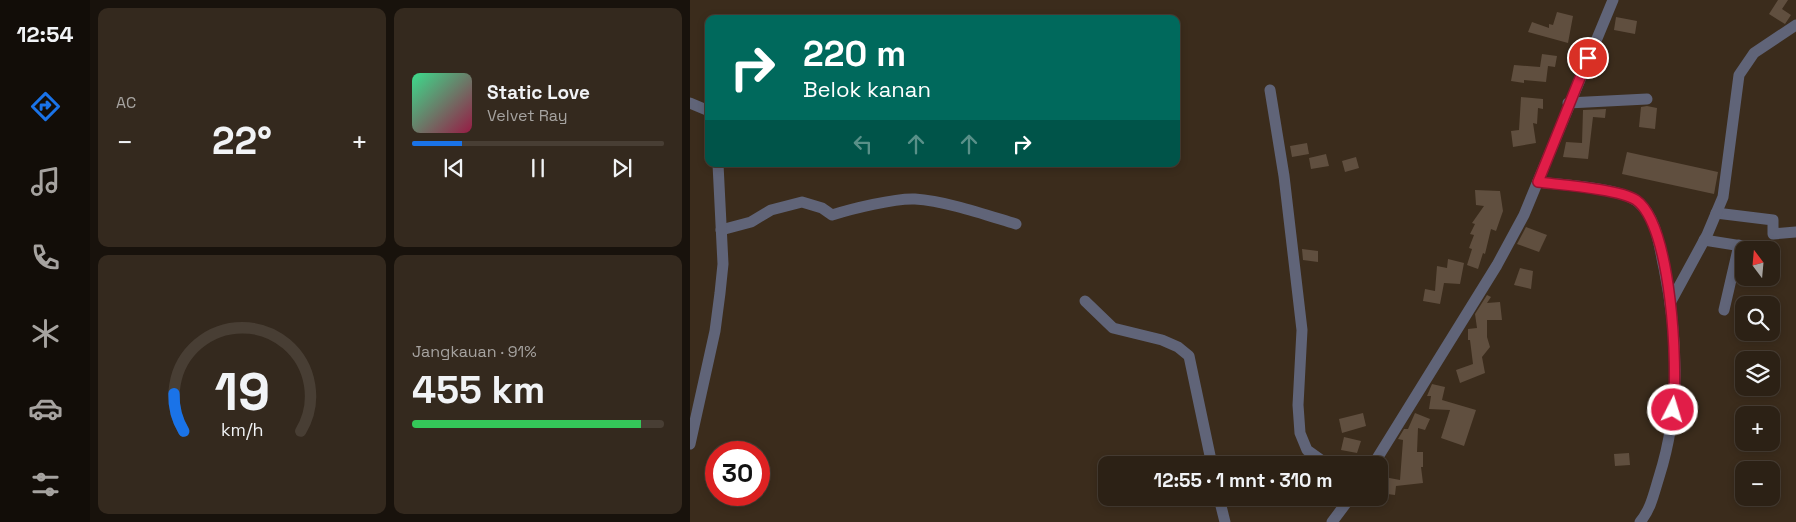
<!DOCTYPE html>
<html lang="id">
<meta charset="utf-8">
<style>
:root{--surface:#2c2115;--page:#34291e;--text:#f1f3f6;--muted:#a6a3a0;--line:#483e34;--accent:#1a73e8}
body{margin:0;font-family:"Space Grotesk",sans-serif;background:var(--page);color:var(--text);height:100vh;display:flex;flex-direction:column;font-size:19px;white-space:nowrap}
*{box-sizing:border-box;margin:0}
p{font-size:16px;color:var(--muted)}
.icon{flex:none;width:28px;height:28px;fill:none;stroke:currentColor;stroke-width:2;stroke-linecap:round;stroke-linejoin:round}
.map{position:relative;flex:1;overflow:hidden}
.details{display:flex;flex-direction:column;gap:8px;padding:8px;background:#18120c;width:600px}
.details>*{flex:none}
.guide{position:absolute;left:15px;top:15px;width:475px;height:152px;border-radius:10px;box-shadow:0 2px 8px #0003,0 0 0 1px var(--line);background:#00695c;color:#fff;overflow:hidden}
.needle{width:32px;rotate:344deg}
.buttons{position:absolute;left:1045px;top:241px;display:grid;gap:10px}
.buttons a{display:grid;place-items:center;width:45px;height:45px;border-radius:10px;background:var(--surface);box-shadow:0 2px 8px #0003,0 0 0 1px var(--line);font-size:25px}
.speed{position:absolute;left:15px;top:441px;display:flex;gap:10px;font-size:25px;font-weight:700;text-align:center}
.speed>*{display:grid;place-content:center;width:65px;height:65px;border-radius:50%;background:var(--surface);box-shadow:0 2px 8px #0003,0 0 0 1px var(--line);line-height:1}
.speed .limit{border:8px solid #d22;background:#fff;color:#111}
.pin{position:absolute;display:grid;place-items:center;width:42px;height:42px;color:#fff;margin:-21px;border:2px solid #fff;border-radius:50%;box-shadow:0 1px 5px #0007}
.me{position:absolute;width:55px;margin:-28px;rotate:5deg;stroke-linejoin:round;filter:drop-shadow(0 0 4px #0008)}
.turn{display:flex;align-items:center;gap:18px;height:105px;padding:0 15px;font-size:22px}
.turn .icon{width:65px;height:65px;stroke-width:2.5}
.turn b{display:block;font-size:35px;line-height:42px}
.lanes{display:flex;align-items:center;height:48px;padding:0 15px;background:#0003;justify-content:center;gap:25px;direction:ltr}
.lanes .off{opacity:.35}
.big{font-size:38px;font-weight:700;line-height:1.1}
.details .card{flex:1;display:flex;flex-direction:column;justify-content:center;gap:8px;min-width:0;padding:0 18px;border-radius:10px;background:var(--page)}
.details .dial{align-items:center;gap:0}
.dial svg{height:130px;overflow:visible;fill:none;stroke:var(--line);stroke-width:7;stroke-linecap:round;text-anchor:middle}
.dial text{fill:var(--text);stroke:none}
.song{display:flex;align-items:center;gap:15px}
.cover{width:60px;height:60px;border-radius:8px;background:linear-gradient(135deg,hsl(150 70% 55%),hsl(340 70% 35%))}
.played{height:5px;border-radius:2px;background:linear-gradient(90deg,var(--accent) 20%,var(--line) 20%)}
.keys{display:flex;justify-content:space-around;direction:ltr}
.heat{display:flex;justify-content:space-between;align-items:center;font-size:28px;direction:ltr}
.charge{height:8px;border-radius:4px;background:linear-gradient(90deg,#34c759 91%,var(--line) 0)}
.details .tiles{flex:1;display:grid;gap:8px;grid-template-columns:repeat(2,1fr)}
.trip{position:absolute;left:408px;top:456px;width:290px;height:50px;border-radius:10px;background:var(--surface);box-shadow:0 2px 8px #0003,0 0 0 1px var(--line);font-weight:700;line-height:50px;text-align:center}
main{display:flex;flex:1;min-height:0}
.tabs{display:flex;flex-direction:column;width:90px;justify-content:space-around;align-items:center;background:#120d08;color:var(--muted)}
.tabs .icon{width:35px;height:35px}
.tabs .on{color:var(--accent)}
.tabs b{font-size:22px;color:var(--text)}
.map>svg:first-child{display:block}
.building{fill:#604f3f}
.lines{fill:none;stroke-linecap:round;stroke-linejoin:round}
.minor{stroke:#606478;stroke-width:11}
.route-casing{stroke:#92132f;stroke-width:12}
.route{stroke:#e11d48;stroke-width:9}
</style>
<main>
<nav class="tabs">
<b>12:54</b>
<svg class="icon on" aria-label="directions" viewBox="0 0 24 24"><path d="M12 3l9 9-9 9-9-9zM9 14v-3h6M13 9l2 2-2 2"/></svg>
<svg class="icon" aria-label="music" viewBox="0 0 24 24"><path d="M9 18V5l10-2v13"/><circle cx="6" cy="18" r="3"/><circle cx="16" cy="16" r="3"/></svg>
<svg class="icon" aria-label="phone" viewBox="0 0 24 24"><path d="M5 4h4l2 5-3 2q2 4 5 5l2-3 5 2v4C11 20 4 13 5 4z"/></svg>
<svg class="icon" aria-label="climate" viewBox="0 0 24 24"><path d="M12 3v18M4 7l16 10M4 17L20 7"/></svg>
<svg class="icon" aria-label="car" viewBox="0 0 24 24"><path d="M5 17H2v-5l4-1 3-4h7l3 4 3 1v5h-3M9 17h6M6 11h13"/><circle cx="7" cy="17" r="2"/><circle cx="17" cy="17" r="2"/></svg>
<svg class="icon" aria-label="filters" viewBox="0 0 24 24"><path d="M4 7h16M4 17h16"/><circle cx="9" cy="7" r="2"/><circle cx="15" cy="17" r="2"/></svg>
</nav>
<section class="details">
<div class="tiles">
<div class="card"><p>AC</p>
<div class="heat"><a>−</a><b class="big">22°</b><a>+</a></div>
</div>
<div class="card">
<div class="song"><i class="cover"></i><div><b>Static Love</b><p>Velvet Ray</p></div></div>
<div class="played"></div>
<div class="keys"><svg class="icon" aria-label="previous" viewBox="0 0 24 24"><path d="M18 5L8 12l10 7zM5 5v14"/></svg><svg class="icon" aria-label="pause" viewBox="0 0 24 24"><path d="M8 5v14M16 5v14"/></svg><svg class="icon" aria-label="next" viewBox="0 0 24 24"><path d="M6 5l10 7-10 7zM19 5v14"/></svg></div>
</div>
<div class="card dial"><svg viewBox="0 0 100 80">
<path d="M14 69A42 42 0 1 1 86 69"/>
<path d="M14 69A42 42 0 0 1 8 46" stroke="#1a73e8"/>
<text x="50" y="56" font-size="32" font-weight="700">19</text>
<text x="50" y="72" font-size="11">km/h</text>
</svg></div>
<div class="card"><p>Jangkauan · 91%</p><b class="big">455 km</b><div class="charge"></div></div>
</div>
</section>
<div class="map">
<svg width="1106" height="522" viewBox="0 0 1106 522">
<rect width="100%" height="100%" fill="#3b2c1c"/>
<g class="building">
<path d="M 1088,0 L 1098,0 L 1092,9 L 1101,15 L 1095,24 L 1079,14 Z"/>
<path d="M 867,12 L 883,16 L 878,43 L 838,32 L 842,22 L 859,28 L 859,24 L 863,25 Z"/>
<path d="M 926,17 L 947,21 L 945,34 L 924,30 Z"/>
<path d="M 852,54 L 867,56 L 865,67 L 858,66 L 856,82 L 834,80 L 834,83 L 821,81 L 824,65 L 850,67 Z"/>
<path d="M 831,97 L 853,99 L 853,109 L 848,108 L 847,124 L 843,123 L 846,143 L 823,147 L 821,131 L 829,130 Z"/>
<path d="M 957,106 L 967,108 L 965,129 L 949,127 L 951,107 Z"/>
<path d="M 916,109 L 915,118 L 903,117 L 898,159 L 873,157 L 876,142 L 892,143 L 893,110 Z"/>
<path d="M 617,143 L 619,154 L 602,157 L 600,146 Z"/>
<path d="M 937,152 L 1028,172 L 1024,194 L 932,174 Z"/>
<path d="M 636,154 L 639,166 L 621,169 L 619,158 Z"/>
<path d="M 666,157 L 669,168 L 655,172 L 652,161 Z"/>
<path d="M 785,190 L 810,191 L 813,211 L 806,231 L 801,229 L 795,254 L 793,253 L 788,269 L 777,265 L 782,249 L 779,248 L 784,235 L 780,234 L 785,224 L 782,223 L 794,206 L 786,205 Z"/>
<path d="M 836,227 L 857,235 L 849,252 L 827,244 Z"/>
<path d="M 612,249 L 628,251 L 628,262 L 613,260 Z"/>
<path d="M 758,259 L 774,263 L 770,284 L 754,283 L 750,304 L 733,301 L 735,289 L 745,291 L 747,266 L 757,268 Z"/>
<path d="M 830,268 L 843,271 L 841,289 L 824,285 Z"/>
<path d="M 797,295 L 801,297 L 797,303 L 810,302 L 812,320 L 797,320 L 797,337 L 800,347 L 792,357 L 795,373 L 770,383 L 766,370 L 783,364 L 780,340 L 778,340 L 778,329 L 787,328 L 785,314 Z"/>
<path d="M 742,384 L 755,387 L 752,400 L 786,410 L 774,446 L 751,438 L 760,410 L 739,409 L 741,396 L 737,396 Z"/>
<path d="M 673,413 L 676,426 L 652,433 L 649,419 Z"/>
<path d="M 725,413 L 740,419 L 735,430 L 728,428 L 727,452 L 733,452 L 733,467 L 731,467 L 733,483 L 706,486 L 705,495 L 689,493 L 689,476 L 710,480 L 713,440 L 708,439 L 714,429 L 718,429 Z"/>
<path d="M 654,437 L 671,441 L 667,453 L 651,450 Z"/>
<path d="M 939,453 L 940,465 L 925,466 L 924,454 Z"/>
</g>
<g class="lines">
<g class="minor">
<path d="M 580,90 L 594,176 L 612,330 L 608,405 L 610,433 L 617,450 L 638,465"/>
<path d="M 0,103 L 19,111"/>
<path d="M 878,103 L 957,99"/>
<path d="M 848,182 C 871,185 932,188 948,202 C 967,218 969,246 974,268 C 988,338 991,408 969,477 C 964,493 961,509 950,522"/>
<path d="M 1026,213 L 1083,220 L 1083,234 L 1106,232"/>
<path d="M 31,230 L 61,222 L 81,210 L 112,202 L 132,208 L 142,215 C 161,209 205,198 225,199 C 256,201 296,215 326,224"/>
<path d="M 1014,240 L 1077,250"/>
<path d="M 395,301 L 423,328 L 472,340 L 488,347 L 499,356 L 522,465"/>
<path d="M 980,303 L 1017,235 L 1033,197 L 1049,75 L 1064,53 L 1106,25"/>
<path d="M 1034,310 L 1049,245"/>
<path d="M 0,444 L 25,331 L 30,293 L 33,264 L 28,164"/>
<path d="M 683,465 L 807,265 L 834,215 L 923,0"/>
<path d="M 529,498 L 535,522"/>
<path d="M 642,522 L 660,498"/>
</g>
</g>
<g class="lines">
<defs>
<path id="route" d="M 898,58 L 848,182 C 871,185 929,189 946,200 C 982,225 988,368 983,410"/>
</defs>
<use href="#route" class="route-casing"/>
<use href="#route" class="route"/>
</g>
</svg>
<div class="buttons">
<a><svg class="needle" viewBox="-14 -14 28 28"><path d="M0-13l5 13h-10z" fill="#e53935"/><path d="M0 13l5-13h-10z" fill="#a6a3a0"/></svg></a>
<a><svg class="icon" aria-label="search" viewBox="0 0 24 24"><circle cx="10" cy="10" r="6"/><path d="M15 15l6 6"/></svg></a>
<a><svg class="icon" aria-label="layers" viewBox="0 0 24 24"><path d="M12 4l9 5-9 5-9-5zM3 14l9 5 9-5"/></svg></a>
<a>+</a>
<a>−</a>
</div>
<div class="speed"><div class="limit">30</div></div>
<div class="pin" style="left:898px;top:58px;background:#d93025"><svg class="icon" aria-label="arrive" viewBox="0 0 24 24"><path d="M6 21V4h12l-3 4 3 4H6"/></svg></div>
<svg class="me" style="left:983px;top:410px" viewBox="-20 -20 40 40"><circle r="17" fill="#e11d48" stroke="#fff" stroke-width="3"/><path d="M0-11L8 9 0 5-8 9z" fill="#fff"/></svg>
<div class="trip">12:55 · 1 mnt · 310 m</div>
<div class="guide">
<div class="turn"><svg class="icon" aria-label="right" viewBox="0 0 24 24"><path d="M7 20v-9h11M14 6l5 5-5 5"/></svg><div><b>220 m</b>Belok kanan</div></div>
<div class="lanes"><svg class="icon off" aria-label="left" viewBox="0 0 24 24"><path d="M17 20v-9H6M10 6l-5 5 5 5"/></svg><svg class="icon off" aria-label="ahead" viewBox="0 0 24 24"><path d="M12 20V5M6 11l6-6 6 6"/></svg><svg class="icon off" aria-label="ahead" viewBox="0 0 24 24"><path d="M12 20V5M6 11l6-6 6 6"/></svg><svg class="icon" aria-label="right" viewBox="0 0 24 24"><path d="M7 20v-9h11M14 6l5 5-5 5"/></svg></div>
</div>
</div>
</main>
